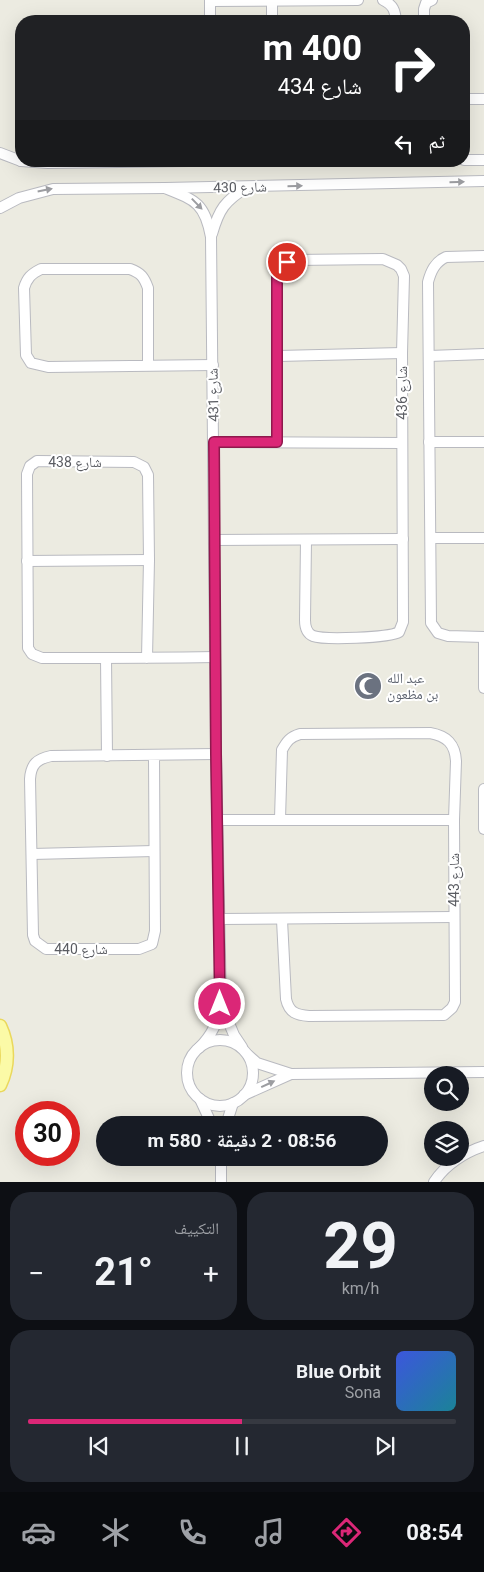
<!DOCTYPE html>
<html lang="ar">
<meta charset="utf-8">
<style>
:root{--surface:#171b24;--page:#242831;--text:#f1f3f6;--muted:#9ea1a6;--line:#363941;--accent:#db2777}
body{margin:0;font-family:Roboto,"Noto Naskh Arabic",sans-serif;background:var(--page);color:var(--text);direction:rtl;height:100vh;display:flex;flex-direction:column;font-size:19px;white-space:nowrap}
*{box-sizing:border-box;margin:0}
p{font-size:16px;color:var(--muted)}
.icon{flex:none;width:28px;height:28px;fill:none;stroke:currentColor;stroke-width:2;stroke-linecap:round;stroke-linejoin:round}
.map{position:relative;height:1182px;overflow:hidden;direction:ltr}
.panel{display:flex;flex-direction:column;gap:10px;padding:10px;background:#0d0f14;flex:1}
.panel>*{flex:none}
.banner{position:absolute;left:15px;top:15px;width:455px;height:152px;border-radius:20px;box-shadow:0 5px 20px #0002;direction:rtl;background:#202124;color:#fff;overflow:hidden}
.controls{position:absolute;left:424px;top:1066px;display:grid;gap:10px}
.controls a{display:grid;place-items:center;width:45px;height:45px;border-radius:50%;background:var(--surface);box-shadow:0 5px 20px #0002;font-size:25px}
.speed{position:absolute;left:15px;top:1101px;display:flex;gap:10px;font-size:25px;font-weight:700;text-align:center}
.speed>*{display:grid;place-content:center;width:65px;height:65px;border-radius:50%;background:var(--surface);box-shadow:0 5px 20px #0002;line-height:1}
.speed .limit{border:8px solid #d22;background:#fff;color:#111}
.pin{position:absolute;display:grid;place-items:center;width:42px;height:42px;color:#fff;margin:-21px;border:2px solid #fff;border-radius:50%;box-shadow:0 1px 5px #0007}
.me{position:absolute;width:55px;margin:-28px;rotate:0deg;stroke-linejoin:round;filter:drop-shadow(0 0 4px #0008)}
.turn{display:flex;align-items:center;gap:18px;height:105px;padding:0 25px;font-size:22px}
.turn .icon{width:65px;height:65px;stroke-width:2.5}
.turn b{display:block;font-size:35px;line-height:42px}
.then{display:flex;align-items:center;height:48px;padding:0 25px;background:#0003;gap:10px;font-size:19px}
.big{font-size:38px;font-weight:700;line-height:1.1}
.panel .widget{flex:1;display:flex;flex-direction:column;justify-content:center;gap:8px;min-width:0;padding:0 18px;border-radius:20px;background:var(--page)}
.panel .dial{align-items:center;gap:0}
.dial b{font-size:65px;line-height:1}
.song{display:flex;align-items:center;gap:15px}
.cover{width:60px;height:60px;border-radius:8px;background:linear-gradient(135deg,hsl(230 70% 55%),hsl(190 70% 35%))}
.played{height:5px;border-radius:2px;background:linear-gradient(90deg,var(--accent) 50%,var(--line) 50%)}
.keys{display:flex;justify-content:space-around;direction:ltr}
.heat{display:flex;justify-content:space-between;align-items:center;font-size:28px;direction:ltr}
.panel .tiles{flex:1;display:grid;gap:10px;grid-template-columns:1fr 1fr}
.widget:last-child{grid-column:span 2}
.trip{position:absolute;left:96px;top:1116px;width:292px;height:50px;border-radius:25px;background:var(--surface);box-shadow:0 5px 20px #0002;font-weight:700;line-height:50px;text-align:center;direction:rtl}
.dock{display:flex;height:80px;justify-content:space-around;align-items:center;background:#090b0e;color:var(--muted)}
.dock .icon{width:35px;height:35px}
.dock .selected{color:var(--accent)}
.dock b{font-size:22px;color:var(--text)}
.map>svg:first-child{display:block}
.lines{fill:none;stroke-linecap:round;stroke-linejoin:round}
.minor-casing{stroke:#b9bac0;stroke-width:12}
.major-casing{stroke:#ead85c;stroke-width:15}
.minor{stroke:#fff;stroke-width:10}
.major{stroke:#fbfaa7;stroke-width:12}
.oneway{fill:#9c9da1}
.route-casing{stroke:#8e194d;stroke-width:12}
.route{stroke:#db2777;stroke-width:9}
.labels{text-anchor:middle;stroke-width:4;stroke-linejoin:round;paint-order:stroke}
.street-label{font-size:14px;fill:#5a5c62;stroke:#fff}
.worship-label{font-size:14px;fill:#5b616d;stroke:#fff;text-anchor:start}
</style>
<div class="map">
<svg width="484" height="1182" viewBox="0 0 484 1182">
<rect width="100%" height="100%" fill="#ecebe1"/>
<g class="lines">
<defs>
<g id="minor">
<path d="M 210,0 L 210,21"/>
<path d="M 383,0 C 393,5 395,10 396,21"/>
<path d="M 210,1 L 358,0"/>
<path d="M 272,1 L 272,21"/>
<path d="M 424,21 L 424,9 L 426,3 L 432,0"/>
<path d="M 464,99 L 484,99"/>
<path d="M 0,153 L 21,161"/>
<path d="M 464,160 L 484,160"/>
<path d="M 21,161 L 48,163 L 189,161"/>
<path d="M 165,188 C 195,200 205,203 211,237 L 216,754 L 221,1004 C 218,1022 212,1035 199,1048"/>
<path d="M 0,208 L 19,198 L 53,189 L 165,188 L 484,181"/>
<path d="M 212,234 C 219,209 225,201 247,187"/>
<path d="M 484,256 L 446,257 C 435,262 431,271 428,282 L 431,623 L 438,633 L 448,636 L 484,637"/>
<path d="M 278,356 L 402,353"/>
<path d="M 429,356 L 484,354"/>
<path d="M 148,366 L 148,288 C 144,277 141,273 130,269 L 41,269 C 31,274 27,278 24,288 L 26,355 L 31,363 L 48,367 L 213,365"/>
<path d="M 277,441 L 277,278 C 279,267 283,263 294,260 L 383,259 L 397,265 L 401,269 L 404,276 L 402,353 L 403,622 L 399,632 C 389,638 324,640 313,636 C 306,633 305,626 305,620 L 306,540"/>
<path d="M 214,442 L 402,443"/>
<path d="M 429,442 L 484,442"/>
<path d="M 431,538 L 484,538"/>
<path d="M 215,540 L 403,539"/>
<path d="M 27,561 L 149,560"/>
<path d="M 484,637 L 484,688"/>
<path d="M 106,658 L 107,756"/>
<path d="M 147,658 L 149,560 L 148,475 L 144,467 L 134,462 L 37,461 L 30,466 L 27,474 L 28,648 L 32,654 L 42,658 C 100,658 158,658 215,657"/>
<path d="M 154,756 L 155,931 L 152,944 L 139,949 L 46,949 L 35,941 L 33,935 L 30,779 C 31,764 37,759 51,756 L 216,754"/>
<path d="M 484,789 L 484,829"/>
<path d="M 280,819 L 282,750 C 287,741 290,737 300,734 L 430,733 C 447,736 455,744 456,761 L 454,820 L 455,1002 L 452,1008 L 444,1015 L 309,1016 C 297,1015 289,1013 286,999 L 282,920"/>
<path d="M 218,820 L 454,820"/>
<path d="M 32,854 L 154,851"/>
<path d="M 220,919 L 454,917"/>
<path d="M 221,1004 L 234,1035 L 242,1047"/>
<circle cx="220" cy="1073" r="33"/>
<path d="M 248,1055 L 257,1063 L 291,1074 L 484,1072"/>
<path d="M 244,1095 L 291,1074"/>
<path d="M 200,1099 L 212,1125"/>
<path d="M 226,1125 L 233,1103"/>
<path d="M 221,1182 L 221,1158"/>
<path d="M 434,1182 C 445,1165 465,1152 484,1146"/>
</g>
<path id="major" d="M 0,1026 C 9,1045 9,1066 0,1085"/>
</defs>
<use href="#minor" class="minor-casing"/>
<use href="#major" class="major-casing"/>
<use href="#minor" class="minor"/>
<use href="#major" class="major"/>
</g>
<defs><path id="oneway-solid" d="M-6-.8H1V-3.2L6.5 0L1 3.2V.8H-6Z" transform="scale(1.25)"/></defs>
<g class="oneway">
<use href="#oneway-solid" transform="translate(457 182) rotate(-1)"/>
<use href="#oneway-solid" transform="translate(295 186) rotate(-1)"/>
<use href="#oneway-solid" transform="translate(45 190) rotate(-11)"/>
<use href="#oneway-solid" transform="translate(197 204) rotate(46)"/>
<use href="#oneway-solid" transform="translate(268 1084) rotate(-25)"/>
</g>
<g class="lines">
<defs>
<path id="route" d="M 220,1004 L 216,754 L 214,442 L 277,442 L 277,278 L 281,266 L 287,262"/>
</defs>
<use href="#route" class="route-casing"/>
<use href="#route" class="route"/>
</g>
<defs>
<symbol id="mosque-disc" viewBox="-11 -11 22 22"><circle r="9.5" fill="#6b7280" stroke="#fff"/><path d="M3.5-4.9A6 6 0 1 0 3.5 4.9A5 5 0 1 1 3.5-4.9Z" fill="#fff"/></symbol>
</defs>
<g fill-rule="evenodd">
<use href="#mosque-disc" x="352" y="670" width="32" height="32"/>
</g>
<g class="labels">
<g class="street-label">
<text transform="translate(240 187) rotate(-1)" y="5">شارع 430</text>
<text transform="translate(402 393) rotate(-90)" y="5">شارع 436</text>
<text transform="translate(213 395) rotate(-91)" y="5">شارع 431</text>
<text x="75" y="467">شارع 438</text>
<text transform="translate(454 880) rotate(-90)" y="5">شارع 443</text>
<text x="81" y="954">شارع 440</text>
</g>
<g class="worship-label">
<text x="387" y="683">عبد الله<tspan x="387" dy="16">بن مظعون</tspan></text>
</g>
</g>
</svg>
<div class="controls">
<a><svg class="icon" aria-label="search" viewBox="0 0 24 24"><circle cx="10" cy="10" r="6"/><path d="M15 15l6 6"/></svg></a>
<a><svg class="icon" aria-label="layers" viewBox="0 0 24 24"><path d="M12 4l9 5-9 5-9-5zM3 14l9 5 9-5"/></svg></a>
</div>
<div class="speed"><div class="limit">30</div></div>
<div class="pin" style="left:287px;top:262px;background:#d93025"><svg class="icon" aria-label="arrive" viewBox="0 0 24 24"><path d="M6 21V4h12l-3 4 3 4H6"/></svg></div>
<svg class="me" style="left:220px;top:1004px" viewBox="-20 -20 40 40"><circle r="17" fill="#db2777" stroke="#fff" stroke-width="3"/><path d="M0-11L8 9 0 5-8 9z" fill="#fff"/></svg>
<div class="trip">08:56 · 2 دقيقة · 580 m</div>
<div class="banner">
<div class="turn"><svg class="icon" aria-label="right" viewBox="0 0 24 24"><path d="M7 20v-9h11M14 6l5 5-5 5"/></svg><div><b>400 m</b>شارع 434</div></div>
<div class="then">ثم<svg class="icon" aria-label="left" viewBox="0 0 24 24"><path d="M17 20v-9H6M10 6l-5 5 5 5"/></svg></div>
</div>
</div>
<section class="panel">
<div class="tiles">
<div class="widget dial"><b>29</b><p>km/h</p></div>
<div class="widget"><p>التكييف</p>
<div class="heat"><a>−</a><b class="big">21°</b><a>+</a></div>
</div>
<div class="widget">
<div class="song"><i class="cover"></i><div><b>Blue Orbit</b><p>Sona</p></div></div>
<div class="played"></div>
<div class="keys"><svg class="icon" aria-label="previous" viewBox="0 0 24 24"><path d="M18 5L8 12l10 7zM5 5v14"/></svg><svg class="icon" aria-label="pause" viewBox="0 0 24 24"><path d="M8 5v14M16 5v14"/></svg><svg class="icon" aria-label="next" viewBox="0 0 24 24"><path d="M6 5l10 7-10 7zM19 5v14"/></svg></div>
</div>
</div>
</section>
<nav class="dock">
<b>08:54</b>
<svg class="icon selected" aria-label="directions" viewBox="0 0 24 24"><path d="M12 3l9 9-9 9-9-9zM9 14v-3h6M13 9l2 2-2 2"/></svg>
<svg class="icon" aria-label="music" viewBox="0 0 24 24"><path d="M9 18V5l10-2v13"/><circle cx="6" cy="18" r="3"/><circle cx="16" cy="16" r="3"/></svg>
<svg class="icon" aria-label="phone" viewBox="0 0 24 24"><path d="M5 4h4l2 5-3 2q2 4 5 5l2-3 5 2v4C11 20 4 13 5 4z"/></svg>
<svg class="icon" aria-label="climate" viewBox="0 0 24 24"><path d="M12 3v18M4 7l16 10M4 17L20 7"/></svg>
<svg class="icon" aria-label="car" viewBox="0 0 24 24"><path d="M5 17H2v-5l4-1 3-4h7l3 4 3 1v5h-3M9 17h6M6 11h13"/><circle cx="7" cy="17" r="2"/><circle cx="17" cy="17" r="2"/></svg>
</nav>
